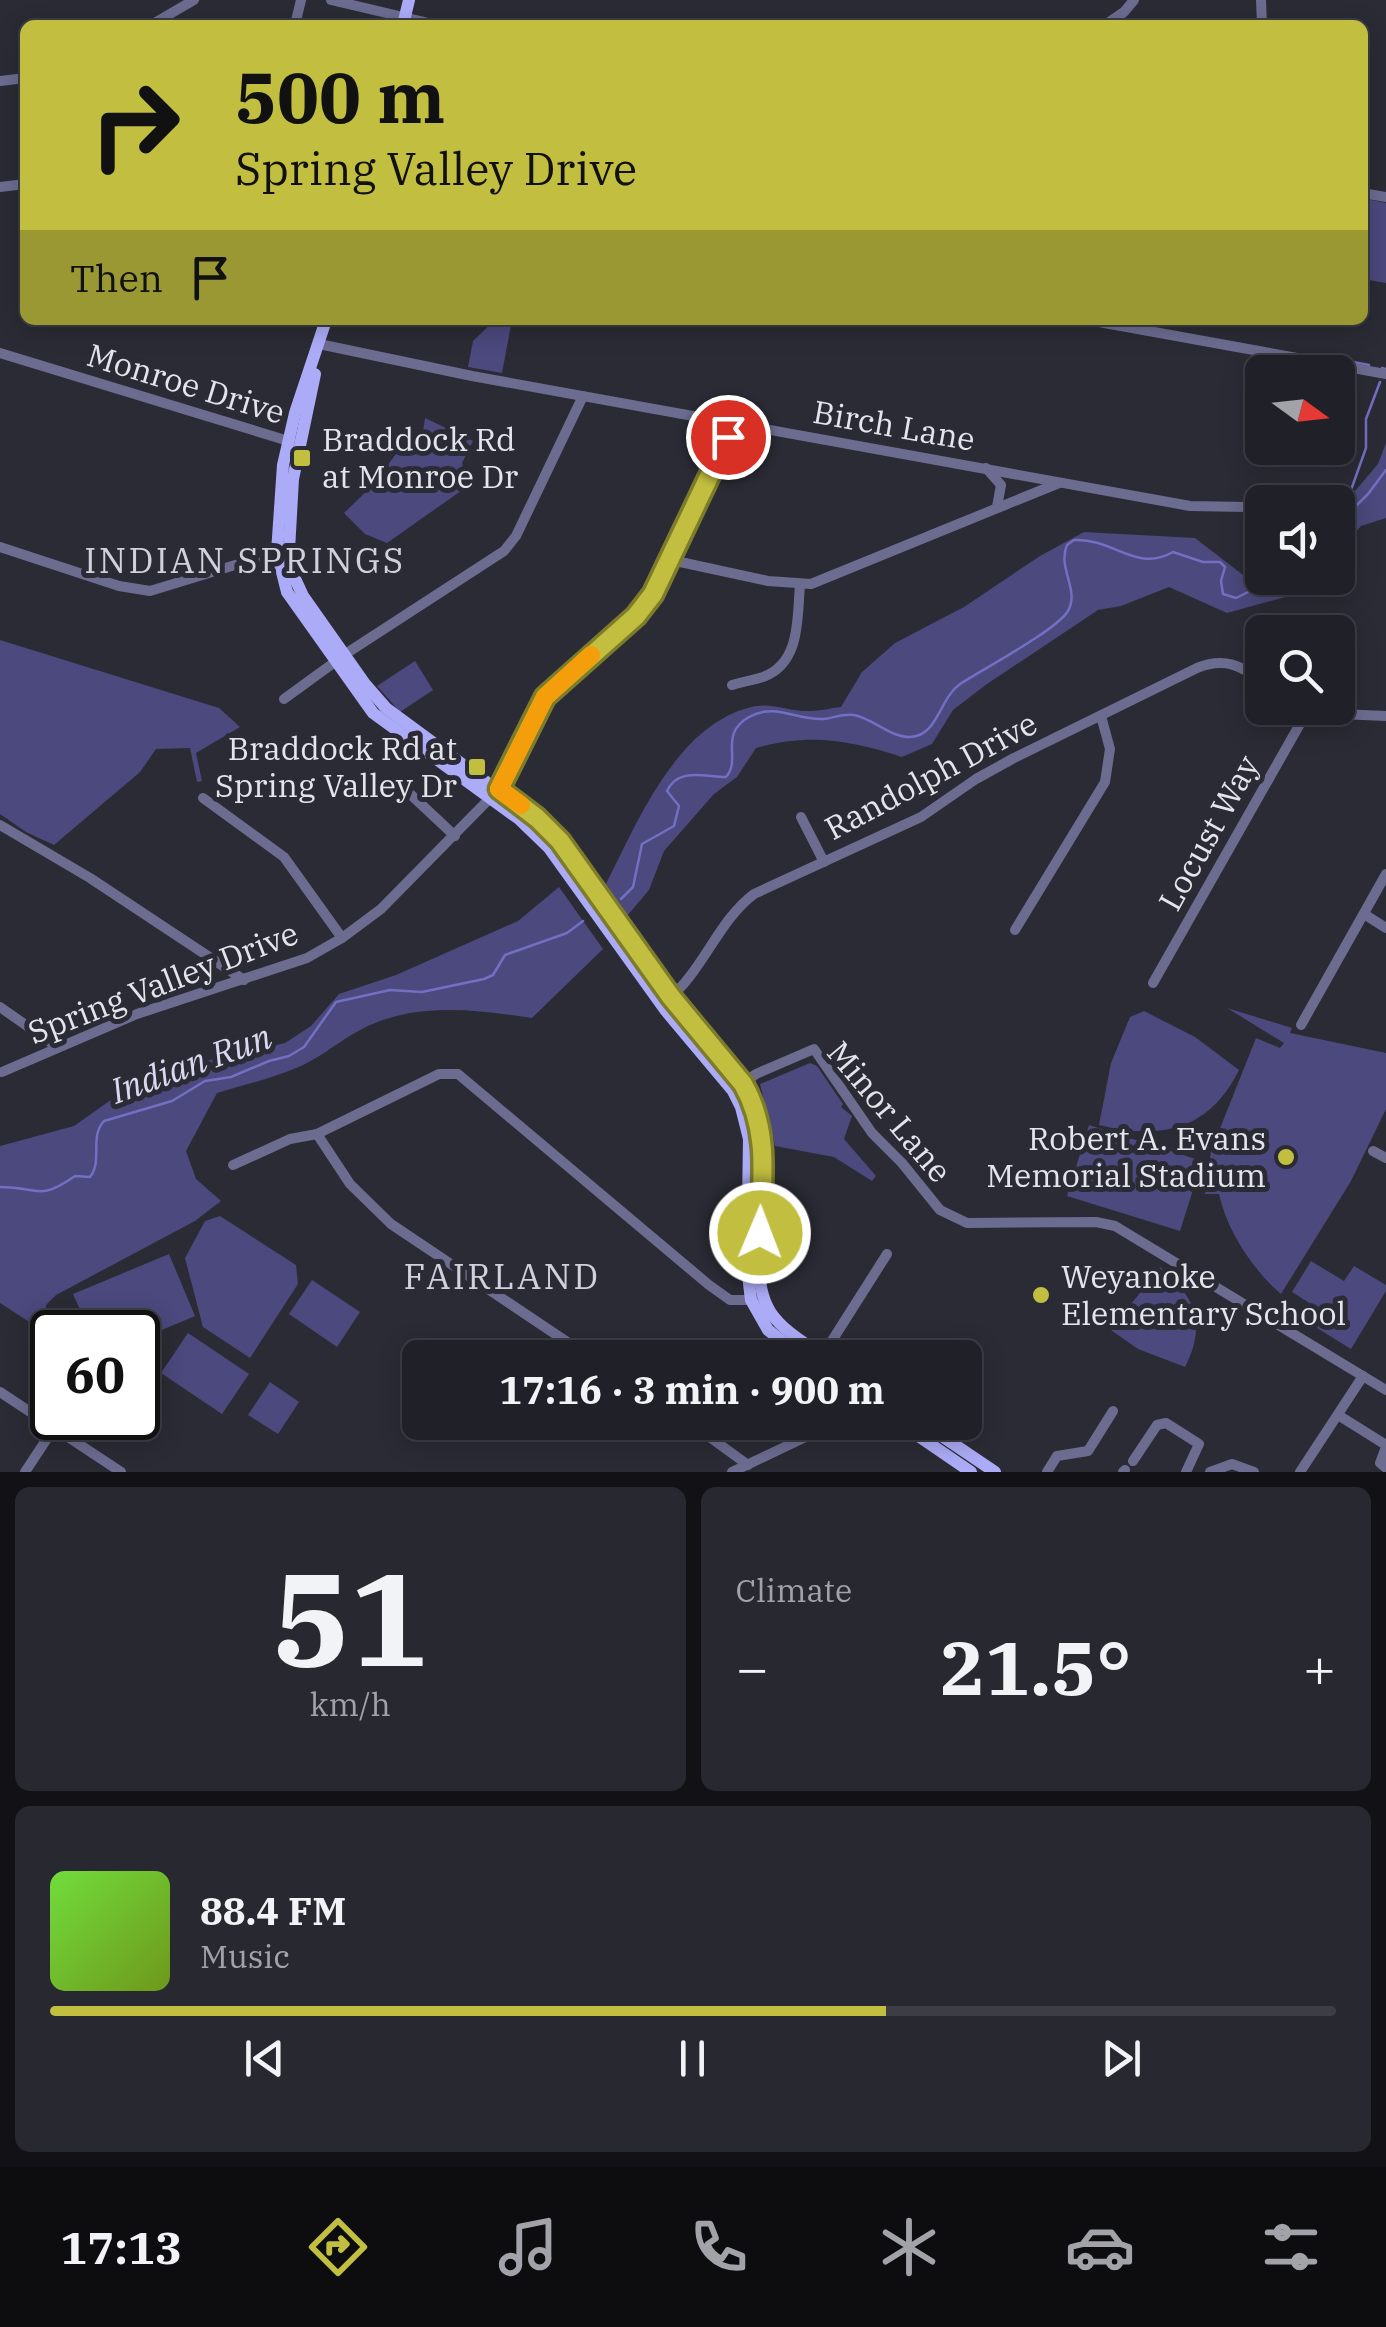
<!DOCTYPE html>
<meta charset="utf-8">
<style>
:root{--surface:#202028;--page:#282830;--text:#f1f3f6;--muted:#a2a3a8;--line:#3d3e45;--accent:#c1be40}
body{margin:0;font-family:"IBM Plex Serif",serif;background:var(--page);color:var(--text);height:100vh;display:flex;flex-direction:column;font-size:38px;white-space:nowrap}
*{box-sizing:border-box;margin:0}
p{font-size:32px;color:var(--muted)}
.icon{flex:none;width:55px;height:55px;fill:none;stroke:currentColor;stroke-width:2;stroke-linecap:round;stroke-linejoin:round}
.map{position:relative;height:1472px;overflow:hidden}
.details{display:flex;flex-direction:column;gap:15px;padding:15px;background:#121216;flex:1}
.details>*{flex:none}
.hud{position:absolute;left:20px;top:20px;width:1348px;height:305px;border-radius:15px;box-shadow:0 5px 25px #0003,0 0 0 2px var(--line);background:#c1be40;color:#111;overflow:hidden}
.needle{width:65px;rotate:105deg}
.fabs{position:absolute;left:1245px;top:355px;display:grid;gap:20px}
.fabs a{display:grid;place-items:center;width:110px;height:110px;border-radius:15px;background:var(--surface);box-shadow:0 5px 25px #0003,0 0 0 2px var(--line);font-size:50px}
.speed{position:absolute;left:30px;top:1310px;display:flex;gap:20px;font-size:50px;font-weight:700;text-align:center}
.speed>*{display:grid;place-content:center;width:130px;height:130px;border-radius:50%;background:var(--surface);box-shadow:0 5px 25px #0003,0 0 0 2px var(--line);line-height:1}
.speed .limit{border:5px solid #111;border-radius:15px;background:#fff;color:#111}
.pin{position:absolute;display:grid;place-items:center;width:85px;height:85px;color:#fff;margin:-42px;border:5px solid #fff;border-radius:50%;box-shadow:0 2px 10px #0007}
.me{position:absolute;width:110px;margin:-55px;rotate:1deg;stroke-linejoin:round;filter:drop-shadow(0 0 8px #0008)}
.turn{display:flex;align-items:center;gap:35px;height:210px;padding:0 50px;font-size:45px}
.turn .icon{width:130px;height:130px;stroke-width:2.5}
.turn b{display:block;font-size:70px;line-height:85px}
.then{display:flex;align-items:center;height:95px;padding:0 50px;background:#0003;gap:20px;font-size:38px}
.big{font-size:75px;font-weight:800;line-height:1.1}
.details .tile{flex:1;display:flex;flex-direction:column;justify-content:center;gap:15px;min-width:0;padding:0 35px;border-radius:15px;background:var(--page)}
.details .dial{align-items:center;gap:0}
.dial b{font-size:130px;line-height:1}
.song{display:flex;align-items:center;gap:30px}
.cover{width:120px;height:120px;border-radius:15px;background:linear-gradient(135deg,hsl(100 70% 55%),hsl(80 70% 35%))}
.played{height:10px;border-radius:5px;background:linear-gradient(90deg,var(--accent) 65%,var(--line) 65%)}
.keys{display:flex;justify-content:space-around;direction:ltr}
.heat{display:flex;justify-content:space-between;align-items:center;font-size:55px;direction:ltr}
.details .tiles{flex:1;display:grid;gap:15px;grid-template-columns:1fr 1fr}
.tile:last-child{grid-column:span 2}
.trip{position:absolute;left:402px;top:1340px;width:580px;height:100px;border-radius:15px;background:var(--surface);box-shadow:0 5px 25px #0003,0 0 0 2px var(--line);font-weight:800;line-height:100px;text-align:center}
.dock{display:flex;height:160px;justify-content:space-around;align-items:center;background:#0d0d10;color:var(--muted)}
.dock .icon{width:70px;height:70px}
.dock .selected{color:var(--accent)}
.dock b{font-size:45px;color:var(--text)}
.map>svg:first-child{display:block}
.green{fill:#4b497d}
.lines{fill:none;stroke-linecap:round;stroke-linejoin:round}
.stream{stroke:#736fc3;stroke-width:2.5}
.minor{stroke:#6c6c91;stroke-width:10}
.major{stroke:#acabf7;stroke-width:12}
.route-casing{stroke:#7d7c2a;stroke-width:25}
.route{stroke:#c1be40;stroke-width:18}
.slow{stroke:#f59e0b;stroke-width:18}
.poi-dot{fill:#c1be40;stroke:#2b2b35;stroke-width:4}
.labels{text-anchor:middle;stroke-width:10;stroke-linejoin:round;paint-order:stroke}
.street-label{font-size:32px;fill:#e4e4eb;stroke:#2b2b35}
.poi-label{font-size:32px;fill:#e4e4eb;stroke:#2b2b35;text-anchor:start}
.neighbourhood-label{font-size:35px;letter-spacing:2.5px;fill:#d0d1de;stroke:#2b2b35}
.water-label{font-size:35px;font-style:italic;fill:#d9d9f0;stroke:#2b2b35}
</style>
<div class="map">
<svg width="1386" height="1472" viewBox="0 0 1386 1472">
<rect width="100%" height="100%" fill="#2b2b35"/>
<g class="green">
<path d="M 1366,199 L 1386,203 L 1386,283 L 1363,279 L 1363,221 Z"/>
<path d="M 495,320 L 512,320 L 502,373 L 468,367 L 473,341 Z"/>
<path d="M 425,418 L 473,441 L 462,463 L 468,486 L 387,543 L 365,534 L 344,513 L 374,484 L 401,447 L 428,435 L 423,432 Z"/>
<path d="M 1386,443 L 1386,518 L 1361,526 L 1338,552 L 1338,511 L 1378,464 Z"/>
<path d="M 1084,532 L 1195,538 L 1243,575 L 1262,571 L 1262,578 L 1313,578 L 1296,594 L 1227,613 L 1169,587 L 1121,606 L 1098,610 L 987,684 L 953,710 L 932,744 L 902,757 C 850,740 809,733 756,748 L 737,777 L 714,794 L 664,851 L 649,890 L 627,916 L 606,884 C 638,821 678,721 756,706 C 773,703 793,712 810,711 C 820,711 831,708 841,707 L 862,672 L 895,643 L 964,607 L 1040,556 Z"/>
<path d="M 0,640 L 219,708 L 240,727 L 196,753 L 202,781 L 197,782 L 190,748 L 156,749 L 140,772 L 54,845 L 26,832 L 0,814 Z"/>
<path d="M 415,661 L 433,690 L 400,712 L 377,686 Z"/>
<path d="M 559,887 L 603,949 L 532,1018 C 484,1011 434,1004 386,1019 C 350,1030 330,1053 299,1067 C 273,1078 244,1085 217,1093 L 186,1151 L 196,1179 L 221,1201 L 195,1221 L 56,1295 L 46,1305 L 45,1322 L 34,1325 L 0,1303 L 0,1146 L 74,1126 L 118,1095 L 210,1060 L 285,1043 L 311,1026 L 339,994 L 396,975 L 518,921 Z"/>
<path d="M 1227,1008 L 1292,1028 L 1290,1033 L 1386,1053 L 1386,1109 L 1351,1181 L 1281,1294 C 1253,1270 1227,1231 1219,1194 L 1205,1194 L 1211,1151 L 1256,1038 L 1280,1048 L 1284,1043 Z"/>
<path d="M 1144,1011 L 1195,1037 L 1239,1070 C 1209,1131 1160,1140 1099,1125 L 1111,1063 L 1130,1017 Z"/>
<path d="M 810,1063 L 817,1066 L 843,1104 L 841,1107 L 852,1116 L 844,1139 L 876,1176 L 872,1181 L 834,1157 L 775,1146 L 760,1084 Z"/>
<path d="M 1089,1125 L 1202,1161 L 1180,1231 L 1067,1196 Z"/>
<path d="M 220,1216 L 296,1265 L 298,1284 L 250,1358 L 203,1327 L 185,1258 L 205,1221 Z"/>
<path d="M 169,1254 L 195,1316 L 138,1340 L 138,1332 L 90,1332 L 73,1294 Z"/>
<path d="M 1311,1261 L 1344,1281 L 1354,1266 L 1386,1285 L 1386,1291 L 1351,1349 L 1317,1328 L 1325,1313 L 1292,1292 Z"/>
<path d="M 1160,1267 C 1195,1296 1207,1324 1185,1367 L 1138,1349 L 1111,1330 Z"/>
<path d="M 312,1280 L 360,1312 L 337,1347 L 289,1314 Z"/>
<path d="M 188,1333 L 249,1374 L 222,1414 L 161,1373 Z"/>
<path d="M 270,1382 L 299,1402 L 278,1434 L 248,1415 Z"/>
</g>
<g class="lines">
<g class="stream">
<path d="M 1332,358 L 1369,365"/>
<path d="M 1382,368 L 1386,369"/>
<path d="M 1348,518 L 1352,502 L 1351,490 L 1366,448 L 1366,419 L 1380,382"/>
<path d="M 1338,524 L 1368,494 L 1386,470"/>
<path d="M 621,899 L 633,887 L 642,844 L 674,826 L 679,806 L 667,791 C 678,767 705,777 726,777 C 742,759 718,735 749,717 C 775,702 797,721 824,719 C 834,718 843,713 854,715 C 874,719 889,737 910,737 C 938,736 939,699 960,684 C 981,670 1057,630 1068,611 C 1080,590 1057,568 1067,545 L 1074,540 C 1114,538 1136,573 1173,552 L 1203,562 L 1220,562 L 1225,567 L 1221,581 L 1223,594 L 1236,598 L 1277,578"/>
<path d="M 0,1187 C 39,1187 38,1202 75,1176 L 90,1177 C 103,1161 89,1137 104,1121 L 172,1101 L 205,1081 L 231,1077 L 269,1061 L 289,1056 L 304,1047 L 336,1002 L 390,990 L 422,992 L 484,979 L 493,975 L 505,955 L 567,933 L 583,921"/>
</g>
<g class="minor">
<path d="M 331,0 L 437,25"/>
<path d="M 1261,0 L 1262,25"/>
<path d="M 151,25 L 194,0"/>
<path d="M 295,25 L 301,0"/>
<path d="M 1105,25 L 1124,12 L 1134,0"/>
<path d="M 0,81 L 25,78"/>
<path d="M 0,187 L 25,184"/>
<path d="M 1362,193 L 1386,197"/>
<path d="M 1088,320 L 1386,374"/>
<path d="M 319,344 L 472,376 L 1190,506 L 1247,507"/>
<path d="M 0,353 L 295,443"/>
<path d="M 986,468 L 1001,485 L 997,507"/>
<path d="M 0,547 L 119,586 L 150,591 L 281,551"/>
<path d="M 671,560 L 768,581 L 811,584 L 1059,483"/>
<path d="M 732,685 C 742,682 753,680 763,677 C 801,663 797,618 800,585"/>
<path d="M 284,699 L 350,651 L 504,551 L 516,536 L 583,396"/>
<path d="M 1309,708 L 1339,714 L 1386,716"/>
<path d="M 408,792 L 455,836"/>
<path d="M 203,798 L 284,857 L 342,938"/>
<path d="M 801,817 L 824,862"/>
<path d="M 0,825 L 90,878 L 244,980"/>
<path d="M 1364,914 L 1386,928"/>
<path d="M 1015,930 L 1105,782 L 1110,749 L 1101,716"/>
<path d="M 1153,983 L 1309,708"/>
<path d="M 666,1001 C 703,972 717,922 754,894 L 921,817 L 976,779 L 1014,758 L 1197,668 C 1224,657 1240,665 1262,681"/>
<path d="M 0,1007 L 57,1047"/>
<path d="M 1301,1025 L 1386,874"/>
<path d="M 2,1072 L 137,1014 L 307,958 L 342,938 L 381,909 L 499,789 L 537,709 L 551,689 L 612,638 L 647,604 L 671,560 L 733,423"/>
<path d="M 740,1086 L 756,1074 L 814,1049 L 872,1133 L 902,1163 L 940,1210 L 967,1223 L 1096,1222 L 1115,1226 L 1386,1390"/>
<path d="M 317,1134 L 350,1184 L 391,1224 L 591,1358"/>
<path d="M 1373,1151 L 1386,1158"/>
<path d="M 233,1165 L 290,1139 L 317,1134 L 439,1074 L 458,1074 L 709,1285 L 730,1300 L 755,1300"/>
<path d="M 821,1358 L 887,1254"/>
<path d="M 0,1392 L 121,1472"/>
<path d="M 1338,1415 L 1386,1445"/>
<path d="M 689,1422 L 748,1465"/>
<path d="M 1386,1447 L 1380,1463 L 1386,1468"/>
<path d="M 1133,1461 L 1157,1425 L 1166,1423 L 1199,1444 L 1186,1472"/>
<path d="M 25,1472 L 54,1428"/>
<path d="M 732,1472 L 837,1422"/>
<path d="M 1047,1472 L 1057,1456 L 1088,1451 L 1113,1411"/>
<path d="M 1123,1472 L 1125,1470"/>
<path d="M 1210,1472 L 1232,1464 L 1254,1472"/>
<path d="M 1300,1472 L 1363,1376"/>
</g>
<g class="major">
<path d="M 403,25 L 409,0"/>
<path d="M 326,320 L 295,413 L 283,465 L 277,552 L 287,592 L 373,713 L 519,819 L 549,848 L 666,1011 L 733,1091 L 741,1107 L 749,1139 L 747,1267 L 751,1300 L 768,1330 L 803,1358"/>
<path d="M 315,374 L 293,479 L 289,550 L 292,572 L 303,596 L 365,684 L 386,708 L 550,829 L 671,997 L 743,1084 C 752,1100 760,1116 763,1135 C 769,1184 744,1273 771,1313 C 785,1333 807,1344 826,1358"/>
<path d="M 898,1422 L 971,1472"/>
<path d="M 921,1422 L 995,1472"/>
</g>
</g>
<g class="lines">
<defs>
<path id="route" d="M 728,437 L 653,594 L 636,616 L 545,697 L 499,789 L 537,818 L 560,841 L 671,997 L 743,1084 C 770,1131 762,1181 760,1233"/>
</defs>
<use href="#route" class="route-casing"/>
<use href="#route" class="route"/>
<path class="slow" d="M 521,805 L 499,789 L 545,697 L 591,655"/>
</g>
<g class="poi-dot">
<rect x="292" y="448" width="20" height="20" rx="5"/>
<rect x="467" y="757" width="20" height="20" rx="5"/>
<circle cx="1286" cy="1157" r="10"/>
<circle cx="1041" cy="1295" r="10"/>
</g>
<g class="labels">
<g class="street-label">
<text transform="translate(186 384) rotate(17)" y="11">Monroe Drive</text>
<text transform="translate(894 426) rotate(10)" y="11">Birch Lane</text>
<text transform="translate(931 776) rotate(-28)" y="11">Randolph Drive</text>
<text transform="translate(1209 833) rotate(-61)" y="11">Locust Way</text>
<text transform="translate(163 983) rotate(-21)" y="11">Spring Valley Drive</text>
<text transform="translate(889 1112) rotate(50)" y="11">Minor Lane</text>
</g>
<g class="poi-label">
<text x="322" y="451">Braddock Rd<tspan x="322" dy="37">at Monroe Dr</tspan></text>
<text x="457" y="760" text-anchor="end">Braddock Rd at<tspan x="457" dy="37">Spring Valley Dr</tspan></text>
<text x="1266" y="1150" text-anchor="end">Robert A. Evans<tspan x="1266" dy="37">Memorial Stadium</tspan></text>
<text x="1061" y="1288">Weyanoke<tspan x="1061" dy="37">Elementary School</tspan></text>
</g>
<g class="neighbourhood-label">
<text x="245" y="573">INDIAN SPRINGS</text>
<text x="502" y="1289">FAIRLAND</text>
</g>
<g class="water-label">
<text transform="translate(191 1064) rotate(-20)" y="12">Indian Run</text>
</g>
</g>
</svg>
<div class="fabs">
<a><svg class="needle" viewBox="-14 -14 28 28"><path d="M0-13l5 13h-10z" fill="#e53935"/><path d="M0 13l5-13h-10z" fill="#a2a3a8"/></svg></a>
<a><svg class="icon" aria-label="sound" viewBox="0 0 24 24"><path d="M4 9h4l5-4v14l-5-4H4zM17 9q2 3 0 6"/></svg></a>
<a><svg class="icon" aria-label="search" viewBox="0 0 24 24"><circle cx="10" cy="10" r="6"/><path d="M15 15l6 6"/></svg></a>
</div>
<div class="speed"><div class="limit">60</div></div>
<div class="pin" style="left:728px;top:437px;background:#d93025"><svg class="icon" aria-label="arrive" viewBox="0 0 24 24"><path d="M6 21V4h12l-3 4 3 4H6"/></svg></div>
<svg class="me" style="left:760px;top:1233px" viewBox="-20 -20 40 40"><circle r="17" fill="#c1be40" stroke="#fff" stroke-width="3"/><path d="M0-11L8 9 0 5-8 9z" fill="#fff"/></svg>
<div class="trip">17:16 · 3 min · 900 m</div>
<div class="hud">
<div class="turn"><svg class="icon" aria-label="right" viewBox="0 0 24 24"><path d="M7 20v-9h11M14 6l5 5-5 5"/></svg><div><b>500 m</b>Spring Valley Drive</div></div>
<div class="then">Then<svg class="icon" aria-label="arrive" viewBox="0 0 24 24"><path d="M6 21V4h12l-3 4 3 4H6"/></svg></div>
</div>
</div>
<section class="details">
<div class="tiles">
<div class="tile dial"><b>51</b><p>km/h</p></div>
<div class="tile"><p>Climate</p>
<div class="heat"><a>−</a><b class="big">21.5°</b><a>+</a></div>
</div>
<div class="tile">
<div class="song"><i class="cover"></i><div><b>88.4 FM</b><p>Music</p></div></div>
<div class="played"></div>
<div class="keys"><svg class="icon" aria-label="previous" viewBox="0 0 24 24"><path d="M18 5L8 12l10 7zM5 5v14"/></svg><svg class="icon" aria-label="pause" viewBox="0 0 24 24"><path d="M8 5v14M16 5v14"/></svg><svg class="icon" aria-label="next" viewBox="0 0 24 24"><path d="M6 5l10 7-10 7zM19 5v14"/></svg></div>
</div>
</div>
</section>
<nav class="dock">
<b>17:13</b>
<svg class="icon selected" aria-label="directions" viewBox="0 0 24 24"><path d="M12 3l9 9-9 9-9-9zM9 14v-3h6M13 9l2 2-2 2"/></svg>
<svg class="icon" aria-label="music" viewBox="0 0 24 24"><path d="M9 18V5l10-2v13"/><circle cx="6" cy="18" r="3"/><circle cx="16" cy="16" r="3"/></svg>
<svg class="icon" aria-label="phone" viewBox="0 0 24 24"><path d="M5 4h4l2 5-3 2q2 4 5 5l2-3 5 2v4C11 20 4 13 5 4z"/></svg>
<svg class="icon" aria-label="climate" viewBox="0 0 24 24"><path d="M12 3v18M4 7l16 10M4 17L20 7"/></svg>
<svg class="icon" aria-label="car" viewBox="0 0 24 24"><path d="M5 17H2v-5l4-1 3-4h7l3 4 3 1v5h-3M9 17h6M6 11h13"/><circle cx="7" cy="17" r="2"/><circle cx="17" cy="17" r="2"/></svg>
<svg class="icon" aria-label="filters" viewBox="0 0 24 24"><path d="M4 7h16M4 17h16"/><circle cx="9" cy="7" r="2"/><circle cx="15" cy="17" r="2"/></svg>
</nav>
